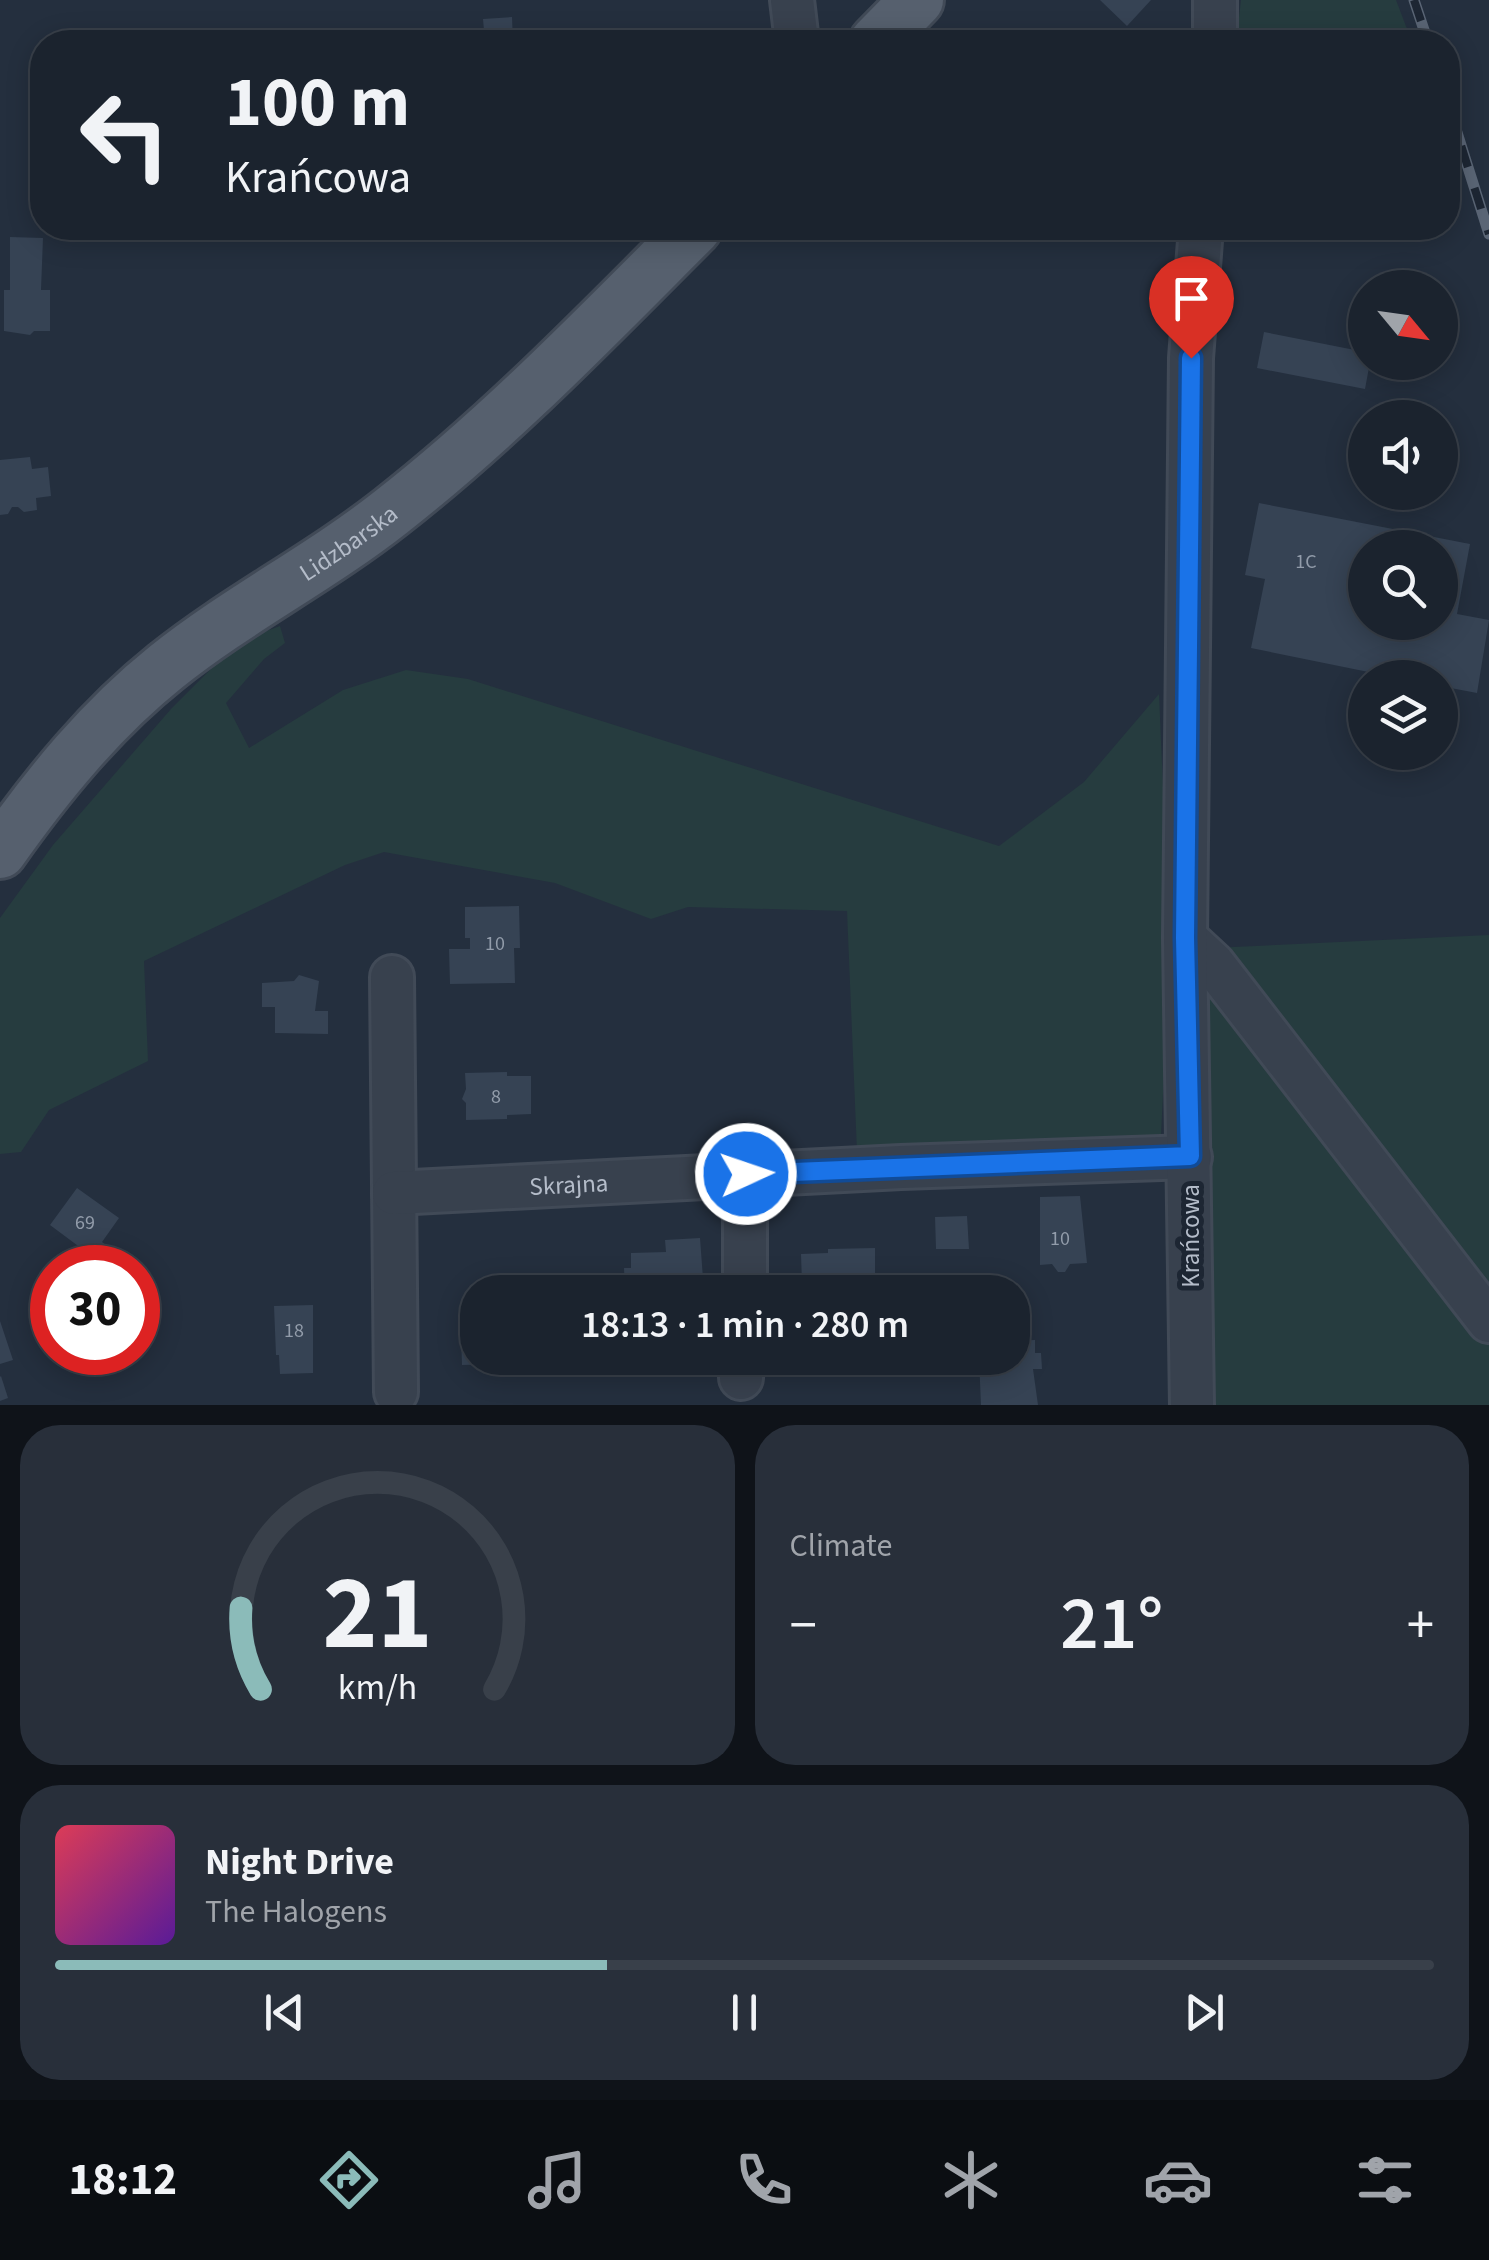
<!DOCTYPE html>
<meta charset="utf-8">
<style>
:root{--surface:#1b232e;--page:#282f3a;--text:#f1f3f6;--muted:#a0a4aa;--line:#39404a;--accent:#8bbbb9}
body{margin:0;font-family:"Source Sans 3",sans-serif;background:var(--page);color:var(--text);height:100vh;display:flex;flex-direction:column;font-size:38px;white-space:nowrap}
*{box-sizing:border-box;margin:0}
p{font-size:32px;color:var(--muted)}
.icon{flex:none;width:55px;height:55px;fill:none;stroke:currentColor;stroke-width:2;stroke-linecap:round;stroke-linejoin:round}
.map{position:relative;height:1405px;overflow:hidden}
.details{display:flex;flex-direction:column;gap:20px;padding:20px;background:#0f1319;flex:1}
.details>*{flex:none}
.hud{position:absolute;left:30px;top:30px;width:1430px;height:210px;border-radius:40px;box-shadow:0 5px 25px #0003,0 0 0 2px var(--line);background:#1b232e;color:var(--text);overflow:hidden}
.needle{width:65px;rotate:119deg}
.controls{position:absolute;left:1348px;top:270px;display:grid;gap:20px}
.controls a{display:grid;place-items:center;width:110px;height:110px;border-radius:50%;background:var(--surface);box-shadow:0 5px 25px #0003,0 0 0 2px var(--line);font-size:50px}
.speed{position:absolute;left:30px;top:1245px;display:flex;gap:20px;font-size:50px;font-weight:700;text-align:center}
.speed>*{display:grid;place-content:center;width:130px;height:130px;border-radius:50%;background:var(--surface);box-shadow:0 5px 25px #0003,0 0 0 2px var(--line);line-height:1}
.speed .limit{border:15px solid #d22;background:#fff;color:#111}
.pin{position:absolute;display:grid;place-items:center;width:85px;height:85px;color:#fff;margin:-102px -42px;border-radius:50% 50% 50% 0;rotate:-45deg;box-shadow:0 0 10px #0007}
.pin .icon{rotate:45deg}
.me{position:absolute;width:110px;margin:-55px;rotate:87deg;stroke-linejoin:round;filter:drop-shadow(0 0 8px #0008)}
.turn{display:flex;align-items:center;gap:35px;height:210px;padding:0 30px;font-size:45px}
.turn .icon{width:130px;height:130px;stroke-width:2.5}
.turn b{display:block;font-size:70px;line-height:85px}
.big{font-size:75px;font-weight:600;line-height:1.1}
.details .widget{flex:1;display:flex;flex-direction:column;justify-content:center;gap:15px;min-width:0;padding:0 35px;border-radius:40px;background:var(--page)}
.details .dial{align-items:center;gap:0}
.dial svg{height:260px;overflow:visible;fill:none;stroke:var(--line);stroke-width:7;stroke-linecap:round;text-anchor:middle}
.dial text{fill:var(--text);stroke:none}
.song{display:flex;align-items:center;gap:30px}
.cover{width:120px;height:120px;border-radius:15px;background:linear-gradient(135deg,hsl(350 70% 55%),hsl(270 70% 35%))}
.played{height:10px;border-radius:5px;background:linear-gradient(90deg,var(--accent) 40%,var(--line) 40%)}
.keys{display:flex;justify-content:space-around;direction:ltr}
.heat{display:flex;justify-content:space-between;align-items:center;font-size:55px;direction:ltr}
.details .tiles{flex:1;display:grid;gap:20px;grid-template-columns:1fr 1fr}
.widget:last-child{grid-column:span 2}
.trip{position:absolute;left:460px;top:1275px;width:570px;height:100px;border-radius:40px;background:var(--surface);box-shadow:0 5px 25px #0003,0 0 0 2px var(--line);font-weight:600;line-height:100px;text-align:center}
.tab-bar{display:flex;height:160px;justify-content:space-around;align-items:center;background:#0b0e12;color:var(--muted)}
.tab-bar .icon{width:70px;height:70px}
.tab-bar .on{color:var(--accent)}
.tab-bar b{font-size:45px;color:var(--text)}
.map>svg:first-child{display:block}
.green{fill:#263c3f}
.building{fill:#364354;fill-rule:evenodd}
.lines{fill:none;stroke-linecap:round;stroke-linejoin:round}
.minor-casing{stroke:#414a57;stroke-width:48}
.major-casing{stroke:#414a57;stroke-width:58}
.minor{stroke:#38414e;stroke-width:42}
.major{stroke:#56606e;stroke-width:52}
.rail-casing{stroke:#5a6575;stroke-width:11}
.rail{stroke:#1d2633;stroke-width:8;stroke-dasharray:22;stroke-linecap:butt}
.route-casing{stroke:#114b97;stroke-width:25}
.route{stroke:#1a73e8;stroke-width:18}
.labels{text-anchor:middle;stroke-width:10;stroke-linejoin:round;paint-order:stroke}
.number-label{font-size:20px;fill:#929caa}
.street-label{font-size:25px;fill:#b4bcc9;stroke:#1d2633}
</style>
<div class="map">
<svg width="1489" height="1405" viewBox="0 0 1489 1405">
<rect width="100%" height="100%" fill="#242f3e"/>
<g class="green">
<path d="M 1241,0 L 1396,0 L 1412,42 L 1236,42 Z"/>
<path d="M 280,626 L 285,643 L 264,659 L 226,703 L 249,748 L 343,690 L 406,670 L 468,679 L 999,846 L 1084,782 L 1159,694 L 1170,951 L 1161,1135 L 857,1152 L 847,911 L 688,907 L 651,919 L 555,883 L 384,852 L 345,865 L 144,961 L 148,1061 L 49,1110 L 21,1152 L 0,1154 L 0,918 L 53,845 L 171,709 L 239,641 Z"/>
<path d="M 1489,935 L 1489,1298 L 1212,948 Z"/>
<path d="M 1207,985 L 1489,1337 L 1489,1405 L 1210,1405 Z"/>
</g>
<g class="building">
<path d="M 1100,0 L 1151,0 L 1127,26 Z"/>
<path d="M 512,17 L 513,42 L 485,42 L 483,19 Z"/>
<path d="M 498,228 L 571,228 L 571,230 L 499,235 Z"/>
<path d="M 10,237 L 43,238 L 41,290 L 50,290 L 50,331 L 34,331 L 30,335 L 4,331 L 4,290 L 10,290 Z"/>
<path d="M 1264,332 L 1365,352 L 1365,362 L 1370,362 L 1365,389 L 1257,368 Z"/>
<path d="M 30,457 L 32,469 L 48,467 L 51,496 L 36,498 L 37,510 L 24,512 L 18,507 L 12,507 L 8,514 L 0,515 L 0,460 Z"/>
<path d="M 1259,503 L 1470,544 L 1457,614 L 1489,620 L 1477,693 L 1440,686 L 1440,678 L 1398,678 L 1251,648 L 1265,579 L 1245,575 ZM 1365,548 L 1440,548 L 1440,622 L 1365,622 Z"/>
<path d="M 519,906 L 520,948 L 514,948 L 515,983 L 450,984 L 449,949 L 470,949 L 470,938 L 465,938 L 465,907 Z"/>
<path d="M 299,975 L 319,981 L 315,1011 L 328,1011 L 328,1034 L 275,1033 L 275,1007 L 262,1007 L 262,983 L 294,981 Z"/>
<path d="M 507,1072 L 507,1076 L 531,1076 L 531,1114 L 507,1115 L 507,1119 L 466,1120 L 466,1103 L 462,1099 L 466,1089 L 465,1073 Z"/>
<path d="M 77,1188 L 119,1218 L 102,1242 L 107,1246 L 97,1260 L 50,1225 Z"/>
<path d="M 1080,1196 L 1087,1263 L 1070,1264 L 1065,1272 L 1058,1272 L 1052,1264 L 1040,1265 L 1040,1197 Z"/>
<path d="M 967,1216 L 969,1249 L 936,1249 L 935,1217 Z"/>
<path d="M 700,1238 L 704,1292 L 684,1292 L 684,1289 L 625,1291 L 624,1268 L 631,1268 L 631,1253 L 666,1252 L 665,1240 Z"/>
<path d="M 875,1248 L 875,1278 L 865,1278 L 858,1285 L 857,1292 L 828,1292 L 828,1281 L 802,1284 L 801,1254 L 828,1253 L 828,1249 Z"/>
<path d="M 478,1294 L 478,1358 L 538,1358 L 538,1363 L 462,1365 L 461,1335 L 466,1335 L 465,1295 Z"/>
<path d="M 313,1305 L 313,1373 L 280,1374 L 279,1355 L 276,1355 L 274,1306 Z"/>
<path d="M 0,1321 L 13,1360 L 0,1364 Z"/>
<path d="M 1035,1340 L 1035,1353 L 1041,1353 L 1042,1369 L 1033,1369 L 1038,1405 L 981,1405 L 979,1358 L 1012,1358 L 1012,1341 Z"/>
<path d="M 1,1376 L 8,1398 L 0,1401 L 0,1377 Z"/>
</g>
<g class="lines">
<defs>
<g id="minor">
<path d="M 792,0 L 797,42"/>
<path d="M 1215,0 L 1215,42"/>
<path d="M 1185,938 L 1213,964 L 1489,1321"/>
<path d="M 392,977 L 396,1392"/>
<path id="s1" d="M 394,1193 L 901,1167 L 1190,1157"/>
<path d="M 745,1292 L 745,1175"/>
<path d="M 741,1378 L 742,1358"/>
<path d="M 1192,1405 L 1185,938 L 1191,358 L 1201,228"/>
</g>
<g id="major">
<path d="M 876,42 L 917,0"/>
<path id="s2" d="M 0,852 C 48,784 101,719 166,667 C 237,610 320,568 391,512 C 501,426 597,326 695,228"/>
</g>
</defs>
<use href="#minor" class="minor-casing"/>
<use href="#major" class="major-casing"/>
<use href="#minor" class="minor"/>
<use href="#major" class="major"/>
<defs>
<g id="rail">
<path d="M 1414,0 L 1428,42"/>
<path d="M 1448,104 L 1489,234"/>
</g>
</defs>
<use href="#rail" class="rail-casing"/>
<use href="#rail" class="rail"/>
</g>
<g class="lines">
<defs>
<path id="route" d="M 746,1174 L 1190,1156 L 1185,938 L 1191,358"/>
</defs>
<use href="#route" class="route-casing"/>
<use href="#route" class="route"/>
</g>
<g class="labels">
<g class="number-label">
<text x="1306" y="568">1C</text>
<text x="495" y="950">10</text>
<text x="496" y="1103">8</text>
<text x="85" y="1229">69</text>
<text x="1060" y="1245">10</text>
<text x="294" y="1337">18</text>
</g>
<g class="street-label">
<text dy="9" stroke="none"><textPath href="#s2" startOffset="470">Lidzbarska</textPath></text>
<text dy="9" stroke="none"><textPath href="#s1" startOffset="175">Skrajna</textPath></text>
<text transform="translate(1190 1236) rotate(-90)" y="9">Krańcowa</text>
</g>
</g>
</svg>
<div class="controls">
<a><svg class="needle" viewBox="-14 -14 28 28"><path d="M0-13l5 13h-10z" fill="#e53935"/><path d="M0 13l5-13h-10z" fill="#a0a4aa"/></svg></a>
<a><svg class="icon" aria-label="sound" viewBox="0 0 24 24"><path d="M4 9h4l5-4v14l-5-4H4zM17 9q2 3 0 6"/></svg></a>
<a><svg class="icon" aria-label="search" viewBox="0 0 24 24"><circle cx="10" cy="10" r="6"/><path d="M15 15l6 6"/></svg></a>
<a><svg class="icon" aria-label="layers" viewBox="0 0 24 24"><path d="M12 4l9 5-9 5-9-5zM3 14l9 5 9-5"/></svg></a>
</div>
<div class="speed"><div class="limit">30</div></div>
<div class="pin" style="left:1191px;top:358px;background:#d93025"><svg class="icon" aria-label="arrive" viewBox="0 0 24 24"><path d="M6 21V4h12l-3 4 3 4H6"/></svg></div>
<svg class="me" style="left:746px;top:1174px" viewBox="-20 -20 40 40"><circle r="17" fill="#1a73e8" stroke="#fff" stroke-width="3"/><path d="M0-11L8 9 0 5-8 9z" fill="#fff"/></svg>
<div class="trip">18:13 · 1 min · 280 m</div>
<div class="hud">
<div class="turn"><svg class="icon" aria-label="left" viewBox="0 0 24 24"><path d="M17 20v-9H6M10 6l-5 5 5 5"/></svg><div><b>100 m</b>Krańcowa</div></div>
</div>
</div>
<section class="details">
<div class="tiles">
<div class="widget dial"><svg viewBox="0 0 100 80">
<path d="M14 69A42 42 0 1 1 86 69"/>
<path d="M14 69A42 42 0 0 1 8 44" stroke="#8bbbb9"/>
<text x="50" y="56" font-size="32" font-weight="700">21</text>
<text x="50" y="72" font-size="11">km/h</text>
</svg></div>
<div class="widget"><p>Climate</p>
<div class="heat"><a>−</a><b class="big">21°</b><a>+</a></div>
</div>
<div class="widget">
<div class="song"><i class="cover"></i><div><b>Night Drive</b><p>The Halogens</p></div></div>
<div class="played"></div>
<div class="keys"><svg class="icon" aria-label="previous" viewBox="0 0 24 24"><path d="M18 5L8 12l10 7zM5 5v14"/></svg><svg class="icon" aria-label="pause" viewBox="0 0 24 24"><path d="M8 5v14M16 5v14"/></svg><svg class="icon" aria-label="next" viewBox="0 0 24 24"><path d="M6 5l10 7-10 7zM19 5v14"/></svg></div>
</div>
</div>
</section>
<nav class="tab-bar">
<b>18:12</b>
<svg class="icon on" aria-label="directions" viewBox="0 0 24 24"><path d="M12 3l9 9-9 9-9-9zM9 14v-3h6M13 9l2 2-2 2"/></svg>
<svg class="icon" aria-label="music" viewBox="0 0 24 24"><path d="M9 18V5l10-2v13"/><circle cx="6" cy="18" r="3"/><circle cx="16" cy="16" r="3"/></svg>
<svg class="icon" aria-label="phone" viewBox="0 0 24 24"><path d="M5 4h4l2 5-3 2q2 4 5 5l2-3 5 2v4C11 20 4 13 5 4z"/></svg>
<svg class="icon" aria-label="climate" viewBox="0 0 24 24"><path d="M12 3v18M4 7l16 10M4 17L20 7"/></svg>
<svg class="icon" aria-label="car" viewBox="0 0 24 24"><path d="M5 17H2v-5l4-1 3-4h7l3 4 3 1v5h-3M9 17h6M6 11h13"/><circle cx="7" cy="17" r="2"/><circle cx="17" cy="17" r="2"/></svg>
<svg class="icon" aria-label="filters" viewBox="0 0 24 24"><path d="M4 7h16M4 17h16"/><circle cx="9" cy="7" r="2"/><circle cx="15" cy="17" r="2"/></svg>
</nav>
